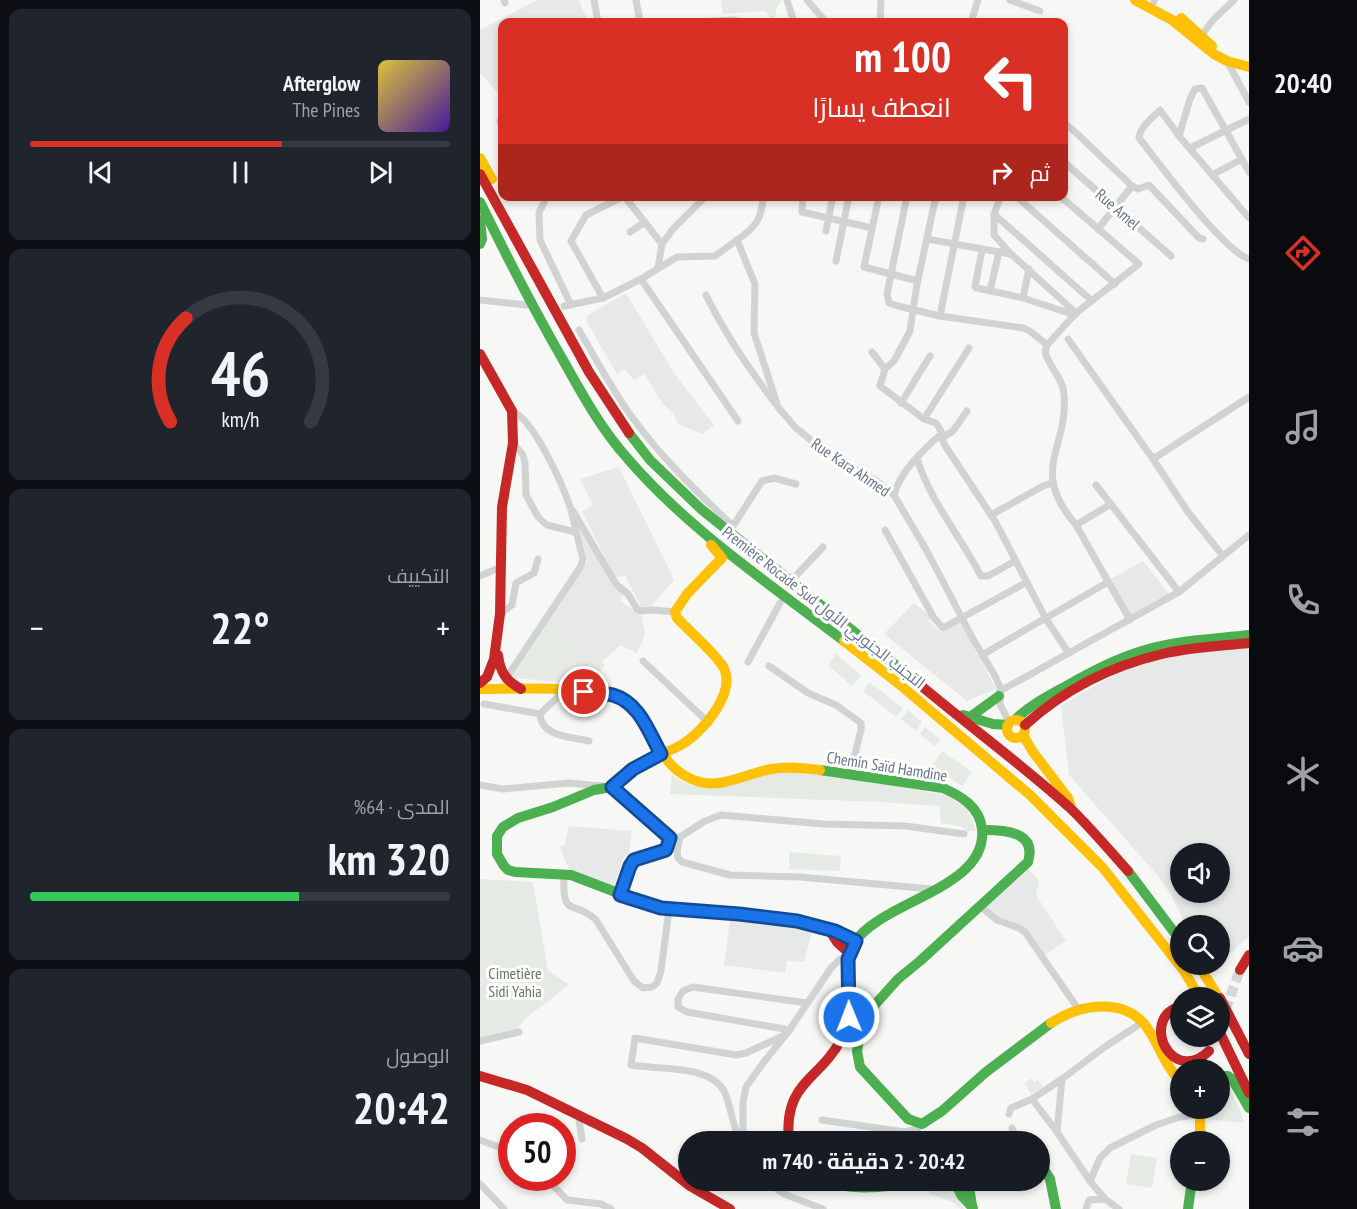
<!DOCTYPE html>
<html lang="ar">
<meta charset="utf-8">
<style>
:root{--surface:#171b24;--page:#20242c;--text:#f1f3f6;--muted:#9ea1a6;--line:#363941;--accent:#d93025}
body{margin:0;font-family:"PT Sans Narrow",Cairo,sans-serif;background:var(--page);color:var(--text);direction:rtl;height:100vh;display:flex;flex-direction:column;font-size:22px;white-space:nowrap}
*{box-sizing:border-box;margin:0}
p{font-size:20px;color:var(--muted)}
.icon{flex:none;width:33px;height:33px;fill:none;stroke:currentColor;stroke-width:2;stroke-linecap:round;stroke-linejoin:round}
.map{position:relative;flex:1;overflow:hidden;direction:ltr}
.details{display:flex;flex-direction:column;gap:9px;padding:9px;background:#0d0f14;width:480px}
.details>*{flex:none}
.banner{position:absolute;left:18px;top:18px;width:570px;height:183px;border-radius:12px;box-shadow:0 3px 9px #0003;direction:rtl;background:#d93025;color:#fff;overflow:hidden}
.fabs{position:absolute;left:690px;top:843px;display:grid;gap:12px}
.fabs a{display:grid;place-items:center;width:60px;height:60px;border-radius:50%;background:var(--surface);box-shadow:0 3px 9px #0003;font-size:30px}
.speed{position:absolute;left:18px;top:1113px;display:flex;gap:12px;font-size:30px;font-weight:700;text-align:center}
.speed>*{display:grid;place-content:center;width:78px;height:78px;border-radius:50%;background:var(--surface);box-shadow:0 3px 9px #0003;line-height:1}
.speed .limit{border:9px solid #d22;background:#fff;color:#111}
.pin{position:absolute;display:grid;place-items:center;width:51px;height:51px;color:#fff;margin:-26px;border:3px solid #fff;border-radius:50%;box-shadow:0 2px 6px #0007}
.me{position:absolute;width:66px;margin:-33px;rotate:359deg;stroke-linejoin:round;filter:drop-shadow(0 0 4px #0008)}
.turn{display:flex;align-items:center;gap:21px;height:126px;padding:0 18px;font-size:27px}
.turn .icon{width:78px;height:78px;stroke-width:2.5}
.turn b{display:block;font-size:42px;line-height:51px}
.then{display:flex;align-items:center;height:57px;padding:0 18px;background:#0003;gap:12px;font-size:22px}
.big{font-size:45px;font-weight:700;line-height:1.1}
.details .tile{flex:1;display:flex;flex-direction:column;justify-content:center;gap:9px;min-width:0;padding:0 21px;border-radius:12px;background:var(--page)}
.details .dial{align-items:center;gap:0}
.dial svg{height:156px;overflow:visible;fill:none;stroke:var(--line);stroke-width:7;stroke-linecap:round;text-anchor:middle}
.dial text{fill:var(--text);stroke:none}
.song{display:flex;align-items:center;gap:18px}
.cover{width:72px;height:72px;border-radius:9px;background:linear-gradient(135deg,hsl(50 70% 55%),hsl(260 70% 35%))}
.played{height:6px;border-radius:3px;background:linear-gradient(90deg,var(--accent) 60%,var(--line) 60%)}
.keys{display:flex;justify-content:space-around;direction:ltr}
.heat{display:flex;justify-content:space-between;align-items:center;font-size:33px;direction:ltr}
.charge{height:9px;border-radius:4px;background:linear-gradient(90deg,#34c759 64%,var(--line) 0)}
.trip{position:absolute;left:198px;top:1131px;width:372px;height:60px;border-radius:30px;background:var(--surface);box-shadow:0 3px 9px #0003;font-weight:700;line-height:60px;text-align:center;direction:rtl}
main{display:flex;flex:1;min-height:0}
.dock{display:flex;flex-direction:column;width:108px;justify-content:space-around;align-items:center;background:#090b0e;color:var(--muted)}
.dock .icon{width:42px;height:42px}
.dock .on{color:var(--accent)}
.dock b{font-size:27px;color:var(--text)}
.map>svg:first-child{display:block}
.built{fill:#e7e8e8;fill-rule:evenodd}
.green{fill:#e6eae4}
.lines{fill:none;stroke-linecap:round;stroke-linejoin:round}
.secondary-tunnel{stroke:#d3d6da;stroke-width:10;stroke-dasharray:10 5;stroke-linecap:butt}
.street{stroke:#d1d2d2;stroke-width:7}
.fast{stroke:#4caf50;stroke-width:10}
.slow{stroke:#ffc107;stroke-width:10}
.jam{stroke:#c62828;stroke-width:10}
.route-casing{stroke:#114b97;stroke-width:15}
.route{stroke:#1a73e8;stroke-width:10}
.labels{text-anchor:middle;stroke-width:6;stroke-linejoin:round;paint-order:stroke}
.street-label{font-size:16px;fill:#667387;stroke:#fff}
.park-label{font-size:16px;fill:#627961;stroke:#fff}
</style>
<main>
<nav class="dock">
<b>20:40</b>
<svg class="icon on" aria-label="directions" viewBox="0 0 24 24"><path d="M12 3l9 9-9 9-9-9zM9 14v-3h6M13 9l2 2-2 2"/></svg>
<svg class="icon" aria-label="music" viewBox="0 0 24 24"><path d="M9 18V5l10-2v13"/><circle cx="6" cy="18" r="3"/><circle cx="16" cy="16" r="3"/></svg>
<svg class="icon" aria-label="phone" viewBox="0 0 24 24"><path d="M5 4h4l2 5-3 2q2 4 5 5l2-3 5 2v4C11 20 4 13 5 4z"/></svg>
<svg class="icon" aria-label="climate" viewBox="0 0 24 24"><path d="M12 3v18M4 7l16 10M4 17L20 7"/></svg>
<svg class="icon" aria-label="car" viewBox="0 0 24 24"><path d="M5 17H2v-5l4-1 3-4h7l3 4 3 1v5h-3M9 17h6M6 11h13"/><circle cx="7" cy="17" r="2"/><circle cx="17" cy="17" r="2"/></svg>
<svg class="icon" aria-label="filters" viewBox="0 0 24 24"><path d="M4 7h16M4 17h16"/><circle cx="9" cy="7" r="2"/><circle cx="15" cy="17" r="2"/></svg>
</nav>
<div class="map">
<svg width="769" height="1209" viewBox="0 0 769 1209">
<rect width="100%" height="100%" fill="#f7f7f6"/>
<g class="built">
<path d="M 57,0 L 99,0 L 108,22 L 22,22 L 22,91 L 16,91 L 0,73 L 0,30 Z"/>
<path d="M 241,0 L 302,0 L 297,7 L 294,21 L 284,11 L 243,14 Z"/>
<path d="M 146,293 L 194,373 L 234,425 L 222,434 L 198,424 L 194,414 L 184,405 L 164,374 L 154,380 L 145,369 L 137,374 L 106,320 L 108,315 Z"/>
<path d="M 139,467 L 194,580 L 171,607 L 162,609 L 145,575 L 135,578 L 102,511 L 113,505 L 100,479 Z"/>
<path d="M 96,520 L 136,588 L 145,593 L 140,600 L 162,617 L 165,634 L 157,653 L 140,645 L 122,662 L 65,623 L 108,561 Z"/>
<path d="M 663,561 L 690,595 L 649,619 L 626,582 Z"/>
<path d="M 434,603 L 450,616 L 449,622 L 462,633 L 480,622 L 516,689 L 487,701 L 404,634 Z"/>
<path d="M 769,645 L 769,936 L 747,956 L 740,960 L 740,926 L 706,925 L 690,893 L 678,876 L 589,775 L 581,706 L 602,693 L 645,669 L 695,654 ZM 700,854 L 740,854 L 740,892 L 700,892 Z"/>
<path d="M 89,826 L 152,831 L 149,852 L 143,859 L 133,890 L 89,870 L 80,847 L 85,844 Z"/>
<path d="M 547,867 L 559,881 L 556,895 L 586,941 L 564,955 L 548,933 L 517,918 L 504,906 Z"/>
<path d="M 250,920 L 319,928 L 332,932 L 324,962 L 307,961 L 305,973 L 244,965 Z"/>
<path d="M 552,1078 L 554,1082 L 558,1080 L 563,1087 L 551,1094 L 545,1083 Z"/>
<path d="M 493,1181 L 540,1181 L 540,1192 Z"/>
<path d="M 457,1184 L 466,1186 L 473,1190 L 484,1209 L 481,1209 L 471,1201 L 450,1194 L 450,1187 L 454,1188 L 454,1185 Z"/>
</g>
<g class="green">
<path d="M 287,0 L 295,0 L 297,2 L 295,17 L 282,7 Z"/>
<path d="M 65,623 L 122,662 L 125,665 L 113,680 L 110,678 L 105,685 L 36,678 L 32,675 Z"/>
<path d="M 356,654 L 381,675 L 372,686 L 348,665 Z"/>
<path d="M 389,682 L 423,708 L 416,717 L 383,691 Z"/>
<path d="M 428,710 L 442,722 L 436,731 L 421,719 Z"/>
<path d="M 445,727 L 460,739 L 455,746 L 440,734 Z"/>
<path d="M 462,751 L 492,772 L 482,786 L 452,766 Z"/>
<path d="M 315,772 L 375,779 L 467,795 L 487,809 L 492,819 L 496,831 L 486,831 L 482,827 L 461,823 L 459,806 L 401,802 L 190,794 L 192,775 C 223,800 253,779 287,773 C 296,772 306,772 315,772 Z"/>
<path d="M 309,852 L 361,856 L 360,871 L 309,869 Z"/>
<path d="M 548,870 L 557,882 L 555,892 L 551,896 L 539,879 Z"/>
<path d="M 0,879 L 53,882 L 68,970 L 89,985 L 46,1018 L 35,1032 L 0,1039 Z"/>
<path d="M 740,1081 L 747,1083 L 760,1109 L 764,1123 L 726,1119 L 723,1109 L 740,1108 Z"/>
<path d="M 651,1154 L 677,1158 L 672,1188 L 646,1184 Z"/>
</g>
<g class="lines">
<path class="secondary-tunnel" d="M 740,1024 L 760,970"/>
<g class="street">
<path d="M 24,0 L 25,3"/>
<path d="M 114,0 L 118,22"/>
<path d="M 156,0 L 160,22"/>
<path d="M 307,0 L 314,22"/>
<path d="M 327,0 L 346,22"/>
<path d="M 530,0 L 560,11"/>
<path d="M 674,2 L 674,0"/>
<path d="M 220,22 L 252,20 L 263,22"/>
<path d="M 400,22 L 401,0"/>
<path d="M 491,22 L 498,0"/>
<path d="M 721,36 L 733,20 L 754,0"/>
<path d="M 747,61 L 769,102"/>
<path d="M 20,121 L 22,122"/>
<path d="M 584,123 L 593,130 L 652,186 L 658,189 L 669,185 L 719,238 L 723,239"/>
<path d="M 699,136 L 710,99 L 715,89 L 722,88 L 769,172"/>
<path d="M 710,148 L 769,119"/>
<path d="M 584,162 L 691,256"/>
<path d="M 732,175 L 762,159"/>
<path d="M 67,196 L 59,213 L 60,240 L 91,305"/>
<path d="M 323,196 L 322,212 L 392,228"/>
<path d="M 399,196 L 384,267 L 438,281"/>
<path d="M 427,196 L 407,294 L 409,303 L 418,306 L 460,316 L 543,328 L 550,331 L 567,345"/>
<path d="M 456,196 L 437,284 L 430,331 L 414,361 L 405,369 L 400,386 L 444,419 L 456,423 L 461,431 L 464,444 L 515,521 L 566,619 L 588,652"/>
<path d="M 521,196 L 514,214 L 514,235 L 531,254 L 596,313"/>
<path d="M 536,196 L 635,284"/>
<path d="M 580,196 L 659,264 L 596,313 L 567,345 L 565,352 C 569,367 583,378 584,394 C 589,449 548,469 596,525 L 650,620"/>
<path d="M 514,214 L 612,301"/>
<path d="M 769,218 L 699,136 L 680,110 C 672,118 660,127 659,138 C 680,164 742,250 769,259"/>
<path d="M 618,229 L 652,186"/>
<path d="M 346,231 L 353,196"/>
<path d="M 150,232 L 165,222"/>
<path d="M 447,239 L 530,254"/>
<path d="M 257,240 C 276,227 282,219 283,196"/>
<path d="M 502,250 L 495,287 L 497,288 L 543,298 L 595,315"/>
<path d="M 356,261 L 369,196"/>
<path d="M 178,268 L 182,244 L 193,229 L 226,196"/>
<path d="M 161,279 L 258,421"/>
<path d="M 510,291 L 519,252"/>
<path d="M 226,295 C 245,334 269,369 295,403"/>
<path d="M 123,298 L 91,241 L 106,215 L 142,197 L 145,197 L 182,244"/>
<path d="M 543,298 L 549,269"/>
<path d="M 0,300 L 46,305"/>
<path d="M 84,306 L 123,298 L 161,279 L 197,257 L 235,256 L 257,240 L 275,284 L 274,333 L 298,407 L 315,427 L 332,441 L 352,456 L 397,481 L 414,495 L 448,553 L 493,639 L 515,676 L 520,687 L 520,704 L 529,722"/>
<path d="M 460,316 L 484,196"/>
<path d="M 99,330 C 116,359 132,390 152,417 C 181,457 217,492 253,526 L 282,481 L 294,478 L 316,484"/>
<path d="M 588,339 L 673,459 L 708,512 L 743,556"/>
<path d="M 392,352 L 405,369"/>
<path d="M 421,403 L 450,356"/>
<path d="M 444,419 L 489,348"/>
<path d="M 33,443 L 43,455 L 45,463 L 46,495 L 58,517 L 67,525 L 95,532"/>
<path d="M 437,459 C 451,502 480,536 501,576 L 508,576 L 535,561"/>
<path d="M 673,459 L 769,397"/>
<path d="M 616,485 L 699,592"/>
<path d="M 414,495 C 420,472 442,451 459,436 L 462,438 L 473,431 L 487,411"/>
<path d="M 93,511 L 136,584 L 148,594 L 157,609 L 161,611 L 173,610 L 195,612"/>
<path d="M 511,515 L 563,486 L 572,483"/>
<path d="M 596,525 L 631,504"/>
<path d="M 405,530 L 454,618 L 463,628 L 547,582"/>
<path d="M 0,576 L 21,567"/>
<path d="M 311,581 L 343,547"/>
<path d="M 20,614 L 32,605 L 36,583 L 54,573 L 58,559"/>
<path d="M 502,655 L 628,582"/>
<path d="M 163,661 L 229,723"/>
<path d="M 268,662 L 300,603"/>
<path d="M 289,666 L 328,693 L 356,705 L 381,723 L 381,730 L 370,774"/>
<path d="M 25,680 L 101,566 L 103,558 C 97,540 95,521 89,504 C 81,481 53,419 32,411"/>
<path d="M 85,690 L 60,714 C 61,737 92,737 109,741"/>
<path d="M 520,691 L 699,592 L 769,535"/>
<path d="M 4,704 L 60,714"/>
<path d="M 373,761 L 414,767"/>
<path d="M 0,785 L 23,789 L 89,783 L 132,787 L 190,838 L 186,850 L 154,860 L 150,866 L 140,895"/>
<path d="M 84,874 C 82,921 93,898 116,920 L 154,981 L 163,988 L 172,987 L 177,983 L 181,971 L 189,909"/>
<path d="M 451,889 L 320,877 L 250,875 L 202,862 L 198,858 L 197,851 L 200,837 L 225,821 L 241,815 L 343,824 L 425,826 L 484,834"/>
<path d="M 500,906 L 517,920 L 539,928 L 545,932 L 599,1010"/>
<path d="M 310,1030 L 207,1012 L 198,1007 L 198,999 L 203,991 L 213,987 L 327,1003"/>
<path d="M 0,1041 L 39,1032"/>
<path d="M 552,1099 L 577,1132"/>
<path d="M 529,1114 L 531,1108 L 552,1099 L 582,1079"/>
<path d="M 342,1120 L 425,1132 L 437,1129 L 442,1124"/>
<path d="M 99,1121 L 102,1139"/>
<path d="M 532,1128 L 538,1142"/>
<path d="M 0,1140 L 32,1152"/>
<path d="M 263,1141 L 263,1102 L 266,1087 L 283,1063 L 308,1032 L 351,968 L 360,959 L 368,956"/>
<path d="M 261,1142 C 252,1126 252,1109 245,1093 C 231,1064 179,1070 151,1065 L 155,1038 L 256,1055 L 266,1053 L 307,1034"/>
<path d="M 66,1178 L 87,1200 L 121,1204 L 131,1209"/>
<path d="M 285,1180 L 304,1194 L 343,1209"/>
<path d="M 610,1181 L 620,1158 L 630,1148 L 676,1125 L 700,1117 L 719,1115"/>
<path d="M 0,1184 L 24,1209"/>
<path d="M 606,1209 L 609,1200 L 625,1199"/>
<path d="M 639,1209 L 625,1199 L 610,1181 L 577,1132 L 582,1079 L 626,1046 L 663,1022"/>
</g>
<g class="fast">
<path d="M 0,202 C 26,255 53,308 83,360 C 102,394 121,429 148,459 C 209,530 290,584 364,641"/>
<path d="M 0,220 L 2,239 L 0,244"/>
<path d="M 149,433 L 170,460 L 221,509 L 439,684"/>
<path d="M 483,715 L 513,724 L 528,725"/>
<path d="M 490,717 L 519,696"/>
<path d="M 536,719 C 550,705 568,696 586,686 C 611,672 637,658 665,650 C 698,640 734,639 769,635"/>
<path d="M 340,770 L 463,788 C 481,796 500,807 502,829 C 508,889 402,900 374,943 C 357,970 374,1008 362,1038"/>
<path d="M 148,773 L 132,787 L 114,790 L 73,807 L 38,818 L 23,827 L 17,836 L 17,854 L 24,866 L 28,870 L 35,872 L 91,875 L 172,906 L 317,921 L 355,931 L 376,941"/>
<path d="M 504,830 C 526,830 557,832 548,862 L 440,961 L 418,979 L 391,1009 L 382,1024 L 377,1051 L 380,1067 L 428,1119 L 442,1124 L 462,1111 L 506,1072 L 571,1023"/>
<path d="M 648,871 L 700,940"/>
<path d="M 740,1076 L 748,1076 L 752,1079 L 769,1108"/>
<path d="M 560,1163 L 570,1179 L 576,1209"/>
<path d="M 341,1180 C 374,1195 430,1183 467,1180"/>
<path d="M 474,1180 L 481,1195 L 493,1208"/>
<path d="M 488,1180 L 492,1206"/>
<path d="M 708,1209 L 712,1180"/>
</g>
<g class="slow">
<path d="M 655,0 L 692,20 L 734,54 L 747,61 L 769,67"/>
<path d="M 701,18 L 732,46"/>
<path d="M 0,158 L 12,179"/>
<path d="M 231,545 L 242,558 L 235,565"/>
<path d="M 364,641 L 419,684 L 550,795 L 623,868 L 704,971 L 720,998"/>
<path d="M 0,689 C 36,689 114,684 144,701 C 179,720 172,769 220,782 C 243,788 268,773 291,769 C 307,766 324,768 340,770"/>
<circle cx="536" cy="729" r="9"/>
<path d="M 543,735 L 553,752 L 588,798 L 590,804"/>
<path d="M 148,773 C 163,760 183,755 201,745 C 222,733 259,691 242,665 C 230,648 211,633 197,618 L 195,612 L 207,594 L 235,565"/>
<path d="M 718,964 L 739,998"/>
<path d="M 571,1023 C 600,1004 646,996 668,1029 C 680,1047 685,1066 700,1081"/>
<path d="M 720,1108 L 720,1142"/>
</g>
<g class="jam">
<path d="M 0,174 L 109,372 L 149,433"/>
<path d="M 0,354 L 32,411 L 33,443 L 22,507 L 20,614 L 14,659 L 7,677 L 0,683"/>
<path d="M 18,655 C 20,672 26,681 41,689"/>
<path d="M 439,684 C 489,726 541,764 589,807 C 610,827 629,850 648,871"/>
<path d="M 545,725 C 584,690 631,666 682,654 C 711,647 740,646 769,643"/>
<path d="M 350,931 L 357,942 L 369,953"/>
<path d="M 760,970 L 769,955"/>
<path d="M 740,998 L 769,1054"/>
<path d="M 700,1006 C 696,1008 691,1010 688,1013 C 667,1035 697,1082 729,1051"/>
<path d="M 740,1033 L 769,1093"/>
<path d="M 0,1076 L 47,1090 L 147,1139 L 162,1148 L 210,1186 L 250,1209"/>
<path d="M 309,1142 C 303,1081 339,1082 362,1038"/>
</g>
</g>
<g class="lines">
<defs>
<path id="route" d="M 104,692 C 114,693 125,693 133,695 C 160,703 169,733 181,754 L 153,769 L 132,787 L 190,838 L 186,850 L 154,860 L 150,866 L 140,895 L 181,908 L 259,914 L 317,921 L 355,931 L 376,941 L 368,959 L 369,1017"/>
</defs>
<use href="#route" class="route-casing"/>
<use href="#route" class="route"/>
</g>
<g class="labels">
<g class="street-label">
<text transform="translate(638 209) rotate(41)" y="6">Rue Amel</text>
<text transform="translate(371 467) rotate(34)" y="6">Rue Kara Ahmed</text>
<text transform="translate(344 607) rotate(38)" y="6">Première Rocade Sud التجنب الجنوبي الأول</text>
<text transform="translate(407 766) rotate(9)" y="6">Chemin Saïd Hamdine</text>
</g>
<g class="park-label">
<text x="35" y="979">Cimetière<tspan x="35" dy="18">Sidi Yahia</tspan></text>
</g>
</g>
</svg>
<div class="fabs">
<a><svg class="icon" aria-label="sound" viewBox="0 0 24 24"><path d="M4 9h4l5-4v14l-5-4H4zM17 9q2 3 0 6"/></svg></a>
<a><svg class="icon" aria-label="search" viewBox="0 0 24 24"><circle cx="10" cy="10" r="6"/><path d="M15 15l6 6"/></svg></a>
<a><svg class="icon" aria-label="layers" viewBox="0 0 24 24"><path d="M12 4l9 5-9 5-9-5zM3 14l9 5 9-5"/></svg></a>
<a>+</a>
<a>−</a>
</div>
<div class="speed"><div class="limit">50</div></div>
<div class="pin" style="left:104px;top:692px;background:#d93025"><svg class="icon" aria-label="arrive" viewBox="0 0 24 24"><path d="M6 21V4h12l-3 4 3 4H6"/></svg></div>
<svg class="me" style="left:369px;top:1017px" viewBox="-20 -20 40 40"><circle r="17" fill="#1a73e8" stroke="#fff" stroke-width="3"/><path d="M0-11L8 9 0 5-8 9z" fill="#fff"/></svg>
<div class="trip">20:42 · 2 دقيقة · 740 m</div>
<div class="banner">
<div class="turn"><svg class="icon" aria-label="left" viewBox="0 0 24 24"><path d="M17 20v-9H6M10 6l-5 5 5 5"/></svg><div><b>100 m</b>انعطف يسارًا</div></div>
<div class="then">ثم<svg class="icon" aria-label="right" viewBox="0 0 24 24"><path d="M7 20v-9h11M14 6l5 5-5 5"/></svg></div>
</div>
</div>
<section class="details">
<div class="tile">
<div class="song"><i class="cover"></i><div><b>Afterglow</b><p>The Pines</p></div></div>
<div class="played"></div>
<div class="keys"><svg class="icon" aria-label="previous" viewBox="0 0 24 24"><path d="M18 5L8 12l10 7zM5 5v14"/></svg><svg class="icon" aria-label="pause" viewBox="0 0 24 24"><path d="M8 5v14M16 5v14"/></svg><svg class="icon" aria-label="next" viewBox="0 0 24 24"><path d="M6 5l10 7-10 7zM19 5v14"/></svg></div>
</div>
<div class="tile dial"><svg viewBox="0 0 100 80">
<path d="M14 69A42 42 0 1 1 86 69"/>
<path d="M14 69A42 42 0 0 1 22 16" stroke="#d93025"/>
<text x="50" y="56" font-size="32" font-weight="700">46</text>
<text x="50" y="72" font-size="11">km/h</text>
</svg></div>
<div class="tile"><p>التكييف</p>
<div class="heat"><a>−</a><b class="big">22°</b><a>+</a></div>
</div>
<div class="tile"><p>المدى · 64%</p><b class="big">320 km</b><div class="charge"></div></div>
<div class="tile"><p>الوصول</p><b class="big">20:42</b></div>
</section>
</main>
